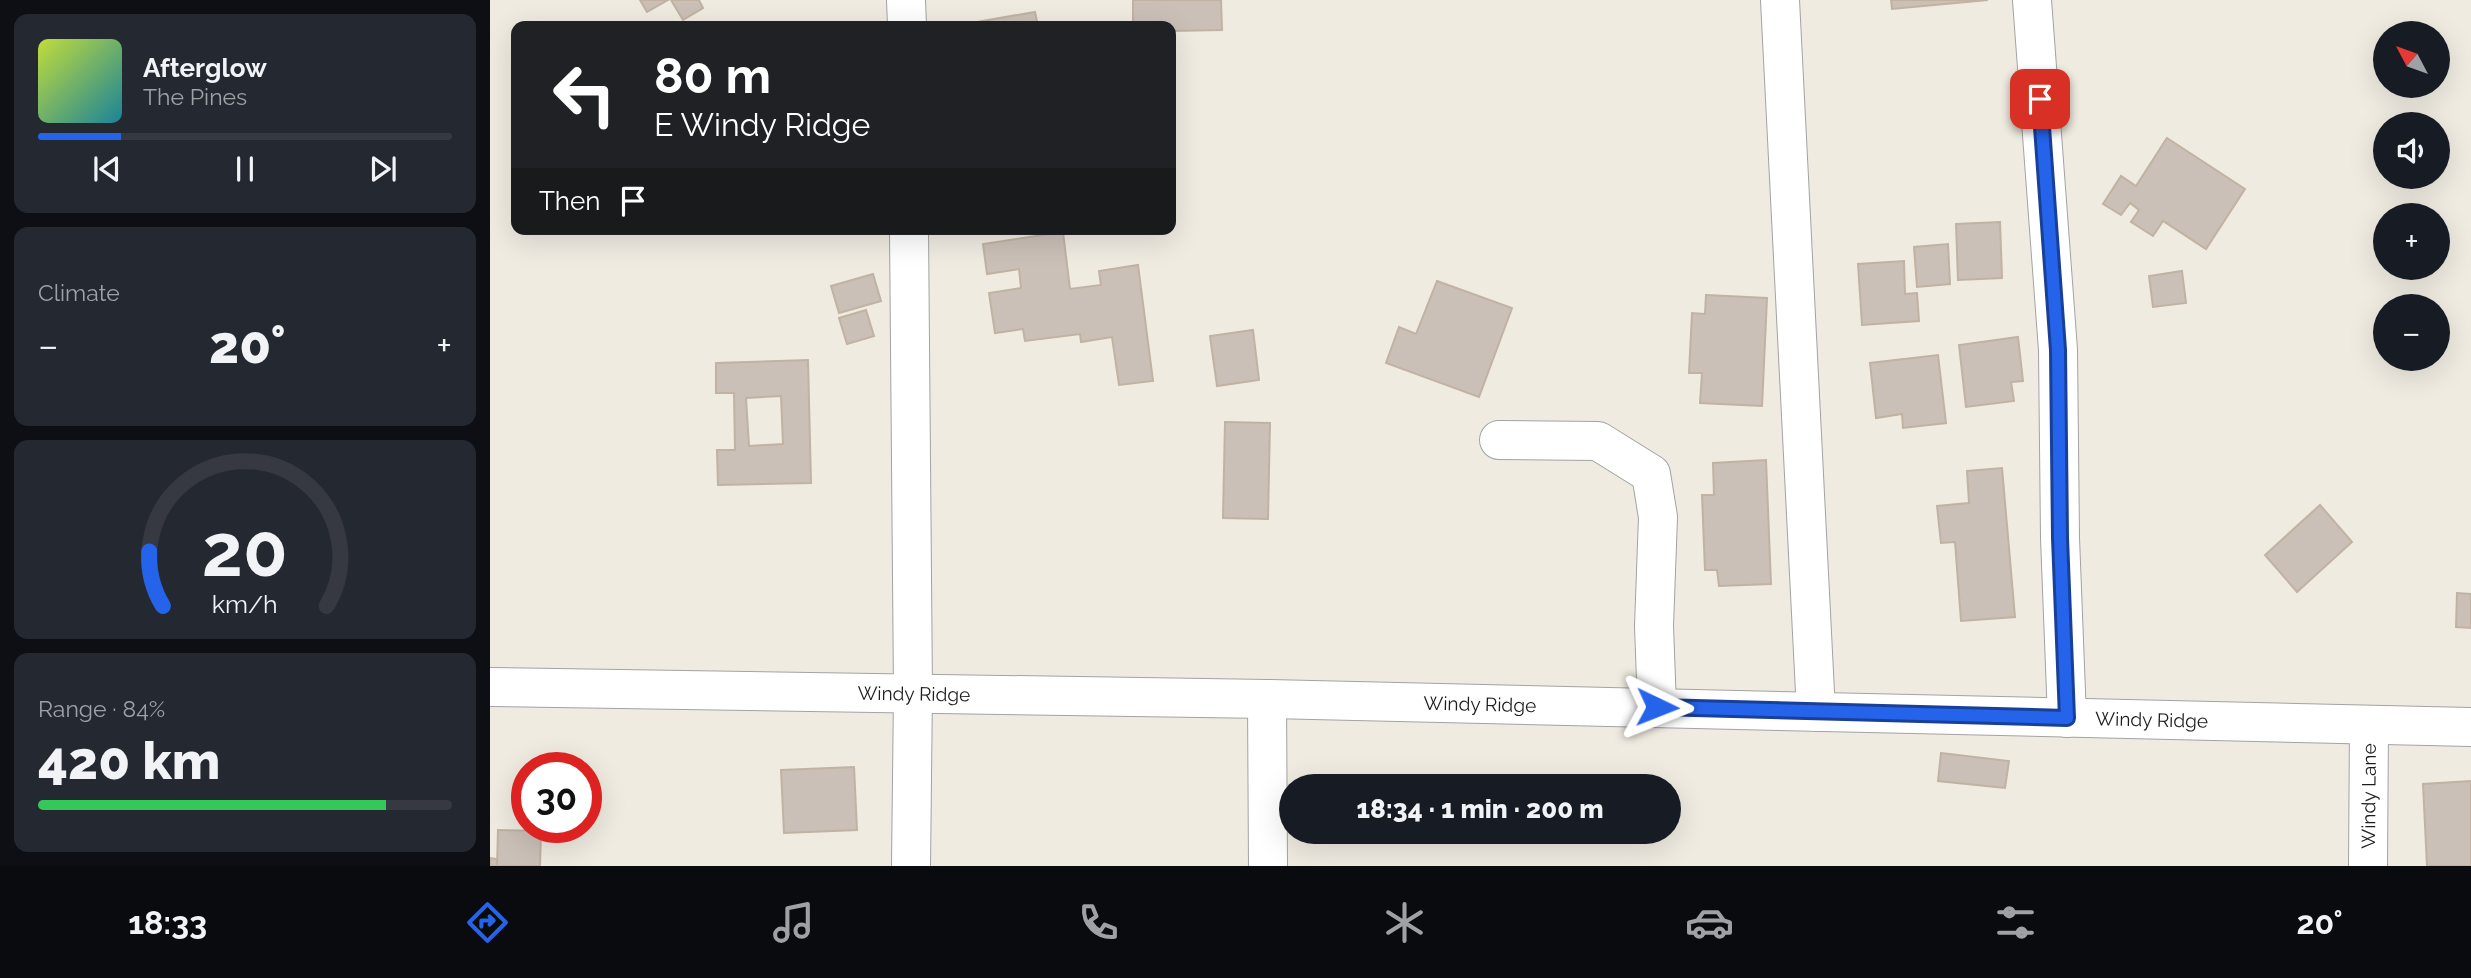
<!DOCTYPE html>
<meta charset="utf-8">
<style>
:root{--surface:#171b24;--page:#242831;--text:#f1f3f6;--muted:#9ea1a6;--line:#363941;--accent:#2563eb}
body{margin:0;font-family:Raleway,sans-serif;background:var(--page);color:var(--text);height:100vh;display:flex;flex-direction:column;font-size:26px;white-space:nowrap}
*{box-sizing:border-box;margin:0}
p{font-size:23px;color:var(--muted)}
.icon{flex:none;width:38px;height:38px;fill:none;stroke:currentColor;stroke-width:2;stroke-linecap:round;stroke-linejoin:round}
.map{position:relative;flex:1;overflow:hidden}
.sheet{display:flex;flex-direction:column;gap:14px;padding:14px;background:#0d0f14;width:490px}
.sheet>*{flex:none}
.top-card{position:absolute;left:21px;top:21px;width:665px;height:214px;border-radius:14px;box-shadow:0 7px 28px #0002;background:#202124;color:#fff;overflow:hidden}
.needle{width:46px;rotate:311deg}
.buttons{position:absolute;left:1883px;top:21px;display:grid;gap:14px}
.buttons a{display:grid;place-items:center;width:77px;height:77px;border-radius:50%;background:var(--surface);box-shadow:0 7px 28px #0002;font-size:35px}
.speed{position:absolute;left:21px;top:752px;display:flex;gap:14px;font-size:35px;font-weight:700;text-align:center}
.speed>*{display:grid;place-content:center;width:91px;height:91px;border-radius:50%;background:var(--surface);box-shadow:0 7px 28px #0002;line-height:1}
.speed .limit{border:10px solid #d22;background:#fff;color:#111}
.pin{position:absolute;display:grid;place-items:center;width:60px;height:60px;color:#fff;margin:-30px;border-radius:14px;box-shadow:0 4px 10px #0006}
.me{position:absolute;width:77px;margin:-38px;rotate:92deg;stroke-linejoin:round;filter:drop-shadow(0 0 5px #0008)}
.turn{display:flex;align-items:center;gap:24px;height:147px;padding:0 28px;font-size:32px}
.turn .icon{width:91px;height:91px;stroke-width:2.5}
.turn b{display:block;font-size:49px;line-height:60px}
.then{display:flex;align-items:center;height:66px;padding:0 28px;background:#0003;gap:14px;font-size:26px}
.big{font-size:52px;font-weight:800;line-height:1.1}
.sheet .card{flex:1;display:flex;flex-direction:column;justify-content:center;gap:10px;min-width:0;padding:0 24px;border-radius:14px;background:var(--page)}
.sheet .dial{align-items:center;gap:0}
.dial svg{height:182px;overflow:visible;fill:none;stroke:var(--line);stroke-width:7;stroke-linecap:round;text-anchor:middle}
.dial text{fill:var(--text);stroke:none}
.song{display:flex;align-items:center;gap:21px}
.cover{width:84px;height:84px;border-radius:10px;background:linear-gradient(135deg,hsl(70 70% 55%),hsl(190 70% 35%))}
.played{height:7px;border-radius:4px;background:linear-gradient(90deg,var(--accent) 20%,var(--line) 20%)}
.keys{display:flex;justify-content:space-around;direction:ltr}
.heat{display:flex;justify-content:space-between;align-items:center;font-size:38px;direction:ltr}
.charge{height:10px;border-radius:5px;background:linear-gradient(90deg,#34c759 84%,var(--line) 0)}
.trip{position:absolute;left:789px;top:774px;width:402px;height:70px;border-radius:35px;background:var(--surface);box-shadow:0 7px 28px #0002;font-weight:800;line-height:70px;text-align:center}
.dock{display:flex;height:112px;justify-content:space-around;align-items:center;background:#090b0e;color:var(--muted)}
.dock .icon{width:49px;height:49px}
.dock .active{color:var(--accent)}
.dock b{font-size:32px;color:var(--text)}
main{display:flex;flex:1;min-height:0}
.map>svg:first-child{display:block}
.building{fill:#cbc0b7;stroke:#c1b2a2;stroke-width:2;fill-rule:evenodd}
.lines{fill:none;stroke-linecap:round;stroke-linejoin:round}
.minor-casing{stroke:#a3a3a3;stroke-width:40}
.minor{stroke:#fff;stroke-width:38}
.route-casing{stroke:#184099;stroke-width:18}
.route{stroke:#2563eb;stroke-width:12}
.labels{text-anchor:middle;stroke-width:5;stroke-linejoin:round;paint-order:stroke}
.street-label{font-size:19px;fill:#1c1c1c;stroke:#fff}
</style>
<main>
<section class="sheet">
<div class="card">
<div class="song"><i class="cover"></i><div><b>Afterglow</b><p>The Pines</p></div></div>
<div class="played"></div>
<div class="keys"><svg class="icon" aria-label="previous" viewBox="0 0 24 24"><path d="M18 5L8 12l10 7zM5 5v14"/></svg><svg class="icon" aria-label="pause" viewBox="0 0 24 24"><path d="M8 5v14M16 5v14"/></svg><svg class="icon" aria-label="next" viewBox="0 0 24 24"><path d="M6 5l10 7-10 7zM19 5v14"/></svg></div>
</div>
<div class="card"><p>Climate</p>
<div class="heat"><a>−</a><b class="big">20°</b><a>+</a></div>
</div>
<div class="card dial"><svg viewBox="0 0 100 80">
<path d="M14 69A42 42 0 1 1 86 69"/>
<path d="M14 69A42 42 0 0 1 8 45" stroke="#2563eb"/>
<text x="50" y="56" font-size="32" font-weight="700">20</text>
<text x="50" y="72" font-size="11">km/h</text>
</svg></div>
<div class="card"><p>Range · 84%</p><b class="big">420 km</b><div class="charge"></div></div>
</section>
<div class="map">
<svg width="1981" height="866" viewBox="0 0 1981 866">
<rect width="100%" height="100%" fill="#efebe1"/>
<g class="building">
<path d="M 150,0 L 178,0 L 157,12 Z"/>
<path d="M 181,0 L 209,0 L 213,8 L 193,20 Z"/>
<path d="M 643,0 L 731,0 L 732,30 L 681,31 L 681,26 L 643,26 Z"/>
<path d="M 1401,0 L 1498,0 L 1402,9 Z"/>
<path d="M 545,12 L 548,26 L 486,26 L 486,22 Z"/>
<path d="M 1677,138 L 1755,189 L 1716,249 L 1673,221 L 1663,236 L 1641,222 L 1649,210 L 1640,203 L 1631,215 L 1613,204 L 1631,176 L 1646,186 Z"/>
<path d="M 1510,222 L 1512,278 L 1468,280 L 1466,224 Z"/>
<path d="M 573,232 L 580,289 L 611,285 L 609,271 L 648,265 L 663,381 L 629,385 L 622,337 L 591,342 L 590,334 L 535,341 L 533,329 L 505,333 L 499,293 L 531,288 L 529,269 L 497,274 L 493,244 Z"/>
<path d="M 1458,244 L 1460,284 L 1427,287 L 1424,247 Z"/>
<path d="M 1414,261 L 1415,294 L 1427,293 L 1429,321 L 1372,325 L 1368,264 Z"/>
<path d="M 1692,271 L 1696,303 L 1663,307 L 1659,276 Z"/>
<path d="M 383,274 L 391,301 L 349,313 L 341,286 Z"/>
<path d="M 947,281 L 1022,308 L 989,397 L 896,363 L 909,327 L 926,334 Z"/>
<path d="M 1216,295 L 1277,298 L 1272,406 L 1210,403 L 1212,373 L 1199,373 L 1202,313 L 1215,314 Z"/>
<path d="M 376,310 L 384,336 L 357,344 L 349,318 Z"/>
<path d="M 763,330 L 769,380 L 727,386 L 720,336 Z"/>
<path d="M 1528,337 L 1533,381 L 1521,382 L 1524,401 L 1476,407 L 1469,345 Z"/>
<path d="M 1448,355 L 1456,423 L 1413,428 L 1412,414 L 1386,418 L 1380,363 Z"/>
<path d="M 318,360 L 321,483 L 228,485 L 227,450 L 245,450 L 244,393 L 226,393 L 226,363 ZM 291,396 L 293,444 L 259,446 L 256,398 Z"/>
<path d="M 735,422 L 780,423 L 778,519 L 733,518 Z"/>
<path d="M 1276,460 L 1281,584 L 1229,586 L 1227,570 L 1215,570 L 1212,495 L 1224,495 L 1223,463 Z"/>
<path d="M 1512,468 L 1525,617 L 1471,621 L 1465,542 L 1451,543 L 1447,506 L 1479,503 L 1477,471 Z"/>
<path d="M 1830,505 L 1862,542 L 1807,592 L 1775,555 Z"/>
<path d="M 1967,593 L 1981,594 L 1981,628 L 1966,627 Z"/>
<path d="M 1451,753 L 1519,761 L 1515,788 L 1448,781 Z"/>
<path d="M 364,767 L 367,830 L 294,833 L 291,770 Z"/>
<path d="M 1981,781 L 1981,866 L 1937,866 L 1933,784 Z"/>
<path d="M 8,830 L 51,831 L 50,866 L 7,866 Z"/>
<path d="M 0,858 L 7,859 L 7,866 L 0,866 Z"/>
</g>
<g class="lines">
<defs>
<g id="minor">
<path d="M 416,0 L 417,26"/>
<path d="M 1290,0 L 1326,712"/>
<path d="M 1542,0 L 1568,350 L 1570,538 L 1577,718"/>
<path d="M 419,229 L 423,692 L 421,866"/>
<path d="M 1009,440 L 1108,441 L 1161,474 L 1168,517 L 1164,626 L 1167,707"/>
<path id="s1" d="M 0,687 L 777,699 L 1981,727"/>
<path d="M 777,699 L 778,866"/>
<path id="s2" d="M 1878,866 L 1879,725"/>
</g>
</defs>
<use href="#minor" class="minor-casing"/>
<use href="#minor" class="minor"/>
</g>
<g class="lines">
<defs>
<path id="route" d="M 1167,707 L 1577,718 L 1570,538 L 1568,350 L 1550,99"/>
</defs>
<use href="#route" class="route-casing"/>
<use href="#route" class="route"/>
</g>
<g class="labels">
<g class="street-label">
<text dy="7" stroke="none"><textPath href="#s1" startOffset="424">Windy Ridge</textPath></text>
<text dy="7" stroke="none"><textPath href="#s1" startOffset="990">Windy Ridge</textPath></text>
<text dy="7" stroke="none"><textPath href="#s1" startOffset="1662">Windy Ridge</textPath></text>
<text dy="7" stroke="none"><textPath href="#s2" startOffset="70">Windy Lane</textPath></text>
</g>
</g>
</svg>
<div class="buttons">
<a><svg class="needle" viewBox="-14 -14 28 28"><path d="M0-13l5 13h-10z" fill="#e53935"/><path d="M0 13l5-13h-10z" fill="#9ea1a6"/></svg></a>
<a><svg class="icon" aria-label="sound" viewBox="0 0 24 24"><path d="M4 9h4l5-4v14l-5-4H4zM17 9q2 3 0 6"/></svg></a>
<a>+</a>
<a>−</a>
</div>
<div class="speed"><div class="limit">30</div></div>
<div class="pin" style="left:1550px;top:99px;background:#d93025"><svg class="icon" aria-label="arrive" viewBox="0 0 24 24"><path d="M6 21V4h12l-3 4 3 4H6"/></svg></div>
<svg class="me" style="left:1167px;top:707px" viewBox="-20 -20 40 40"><path d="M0-17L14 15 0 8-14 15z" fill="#2563eb" stroke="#fff" stroke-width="4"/></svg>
<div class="trip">18:34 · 1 min · 200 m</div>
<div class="top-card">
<div class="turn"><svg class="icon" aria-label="left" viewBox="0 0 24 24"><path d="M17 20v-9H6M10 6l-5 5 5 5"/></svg><div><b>80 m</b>E Windy Ridge</div></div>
<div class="then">Then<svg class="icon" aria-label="arrive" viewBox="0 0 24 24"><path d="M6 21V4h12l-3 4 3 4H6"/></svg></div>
</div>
</div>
</main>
<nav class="dock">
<b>18:33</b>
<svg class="icon active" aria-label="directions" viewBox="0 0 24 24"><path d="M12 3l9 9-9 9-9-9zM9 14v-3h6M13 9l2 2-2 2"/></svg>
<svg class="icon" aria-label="music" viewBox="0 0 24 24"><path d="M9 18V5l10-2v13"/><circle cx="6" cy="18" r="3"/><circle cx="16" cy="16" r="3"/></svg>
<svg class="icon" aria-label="phone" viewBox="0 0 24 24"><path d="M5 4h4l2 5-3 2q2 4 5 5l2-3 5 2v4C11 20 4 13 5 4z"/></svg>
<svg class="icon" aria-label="climate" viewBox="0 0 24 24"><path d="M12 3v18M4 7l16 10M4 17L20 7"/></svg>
<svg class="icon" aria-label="car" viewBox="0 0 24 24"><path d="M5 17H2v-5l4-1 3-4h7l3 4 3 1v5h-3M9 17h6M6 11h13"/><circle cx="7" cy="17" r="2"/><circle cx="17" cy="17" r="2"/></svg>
<svg class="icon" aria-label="filters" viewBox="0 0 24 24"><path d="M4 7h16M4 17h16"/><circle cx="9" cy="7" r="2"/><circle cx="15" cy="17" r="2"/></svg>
<b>20°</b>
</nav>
